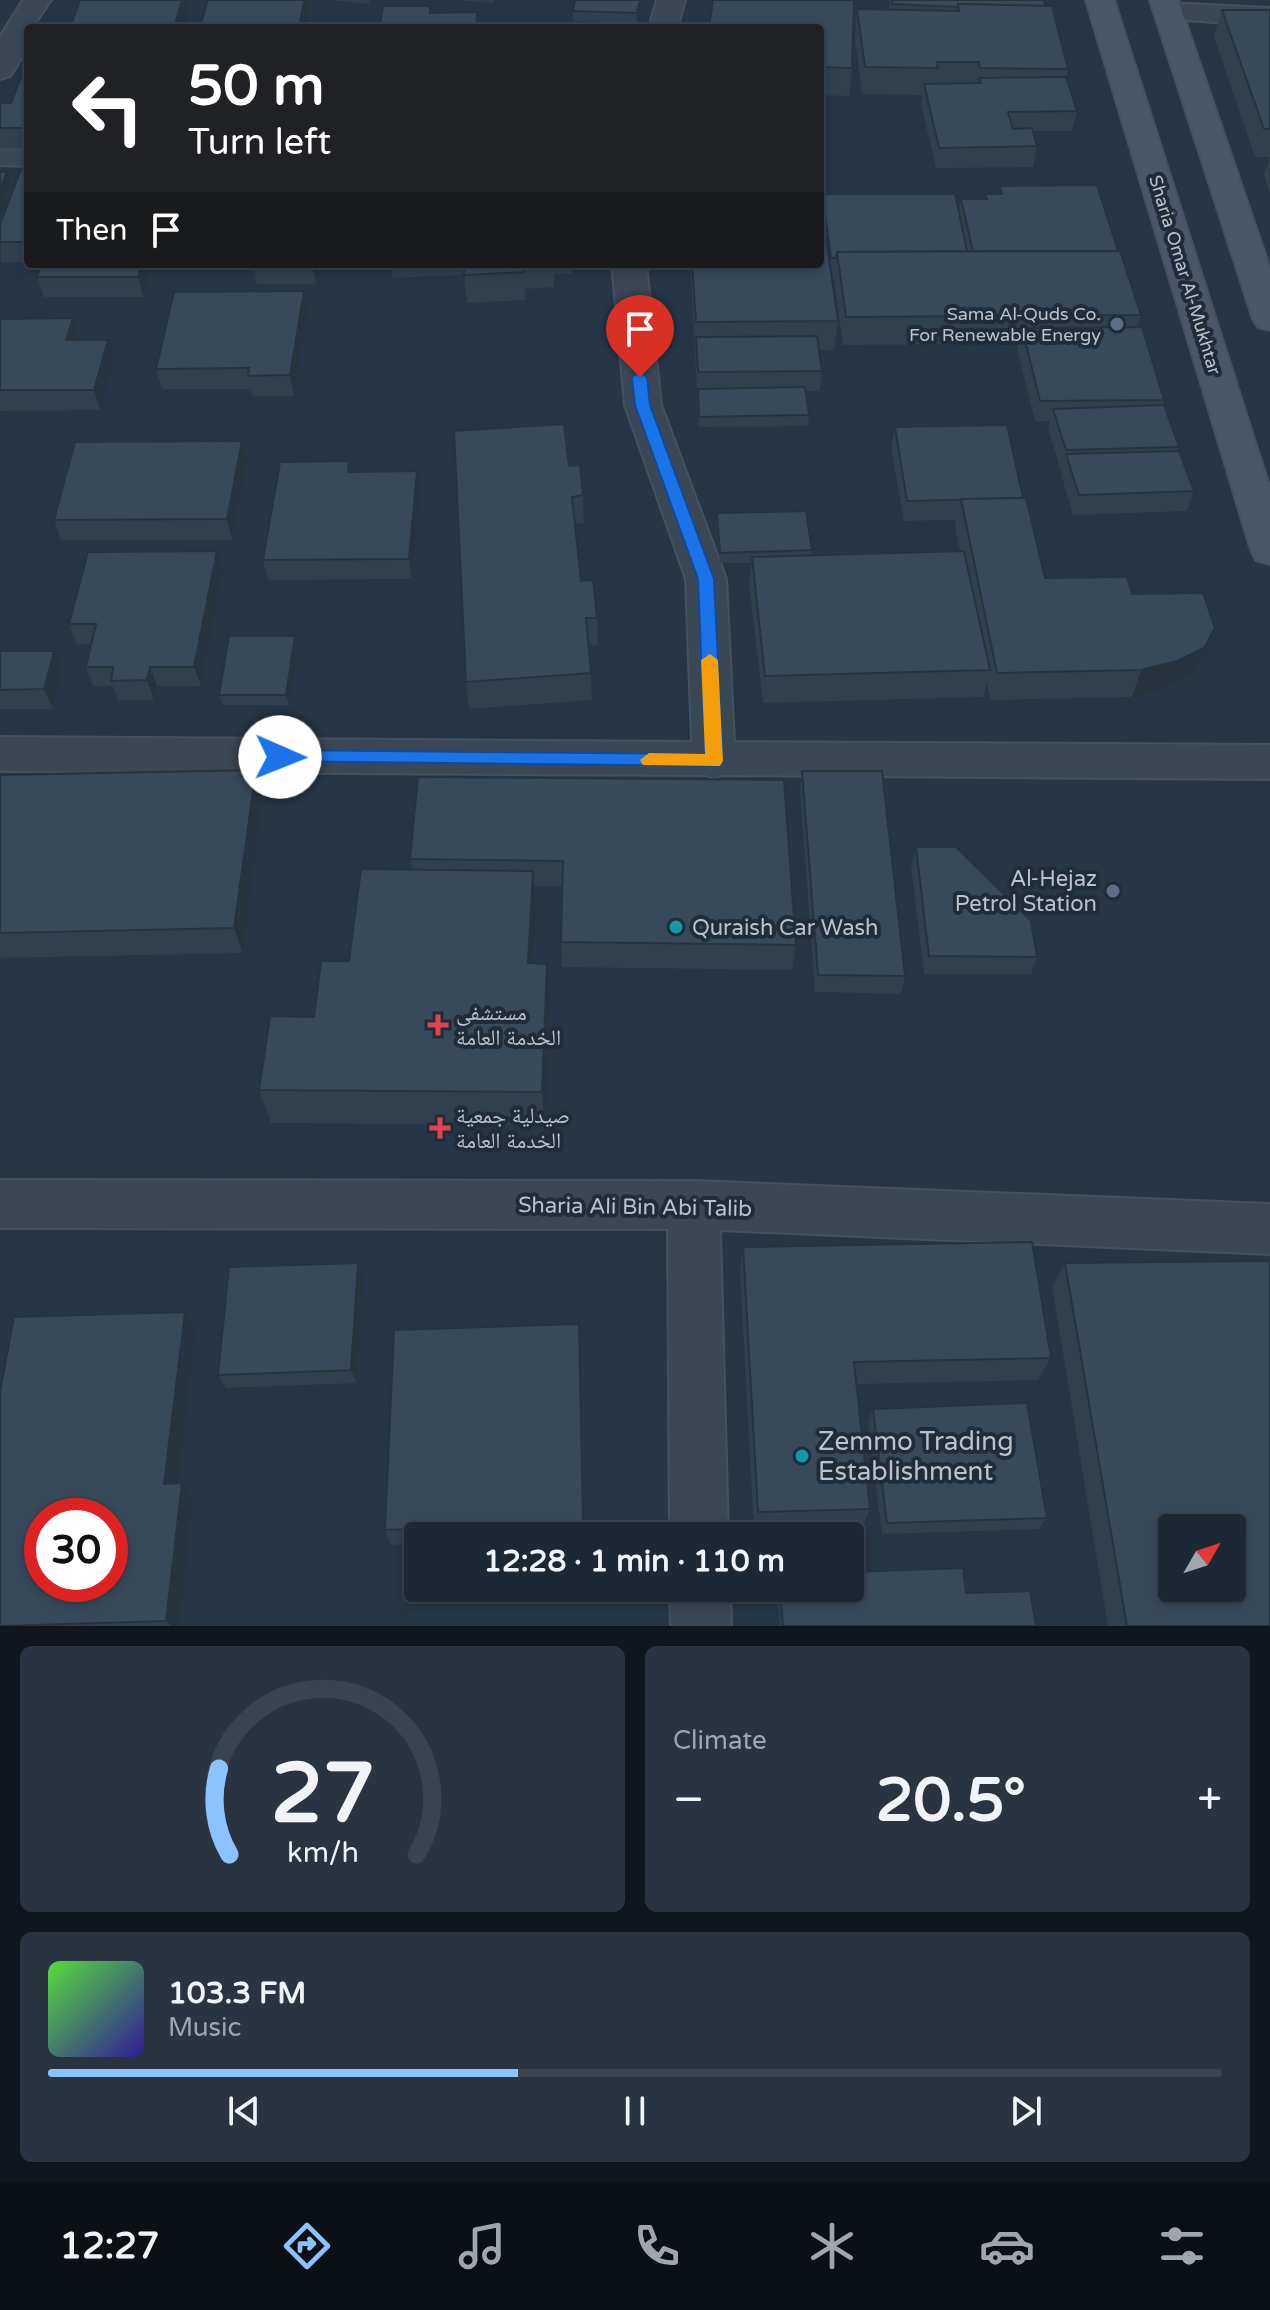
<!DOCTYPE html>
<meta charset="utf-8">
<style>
:root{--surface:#1c2834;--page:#293440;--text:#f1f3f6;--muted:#a0a6ac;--line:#3a444f;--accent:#8cc2ff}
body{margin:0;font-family:"Varela Round","Noto Naskh Arabic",sans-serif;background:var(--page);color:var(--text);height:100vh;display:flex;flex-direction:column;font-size:30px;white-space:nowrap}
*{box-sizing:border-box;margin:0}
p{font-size:26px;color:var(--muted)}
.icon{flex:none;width:44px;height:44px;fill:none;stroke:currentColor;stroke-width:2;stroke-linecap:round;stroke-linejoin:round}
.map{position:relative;height:1626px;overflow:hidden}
.drawer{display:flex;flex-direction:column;gap:20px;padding:20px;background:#0f161d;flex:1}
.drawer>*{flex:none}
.top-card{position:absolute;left:24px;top:24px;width:800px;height:244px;border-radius:8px;box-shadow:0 4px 12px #0003,0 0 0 2px var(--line);background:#202124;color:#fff;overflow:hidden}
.needle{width:52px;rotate:51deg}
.buttons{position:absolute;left:1158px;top:1514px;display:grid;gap:16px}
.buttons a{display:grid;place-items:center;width:88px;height:88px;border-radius:8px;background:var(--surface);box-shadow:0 4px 12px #0003,0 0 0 2px var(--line);font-size:40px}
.speed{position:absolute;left:24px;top:1498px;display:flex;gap:16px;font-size:40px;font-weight:700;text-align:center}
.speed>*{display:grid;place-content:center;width:104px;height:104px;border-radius:50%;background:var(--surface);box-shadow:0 4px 12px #0003,0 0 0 2px var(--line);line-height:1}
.speed .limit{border:12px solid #d22;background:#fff;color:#111}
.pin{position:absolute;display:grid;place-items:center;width:68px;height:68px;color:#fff;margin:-82px -34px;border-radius:50% 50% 50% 0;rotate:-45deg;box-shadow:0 0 8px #0007}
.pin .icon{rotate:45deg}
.me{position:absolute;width:88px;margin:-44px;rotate:91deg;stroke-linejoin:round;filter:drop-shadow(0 0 6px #0008)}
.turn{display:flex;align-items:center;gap:28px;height:168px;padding:0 32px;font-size:36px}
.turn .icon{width:104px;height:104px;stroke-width:2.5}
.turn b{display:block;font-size:56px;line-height:68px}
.then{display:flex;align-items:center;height:76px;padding:0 32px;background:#0003;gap:16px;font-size:30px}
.big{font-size:60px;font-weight:700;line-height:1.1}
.drawer .widget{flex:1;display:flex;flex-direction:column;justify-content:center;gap:12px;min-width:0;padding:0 28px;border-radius:12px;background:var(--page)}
.drawer .dial{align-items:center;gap:0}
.dial svg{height:208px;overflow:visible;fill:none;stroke:var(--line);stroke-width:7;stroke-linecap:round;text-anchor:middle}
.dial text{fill:var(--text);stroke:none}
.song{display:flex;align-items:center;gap:24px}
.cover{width:96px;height:96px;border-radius:12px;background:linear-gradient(135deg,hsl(110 70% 55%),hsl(250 70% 35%))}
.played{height:8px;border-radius:4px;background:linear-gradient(90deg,var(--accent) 40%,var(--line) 40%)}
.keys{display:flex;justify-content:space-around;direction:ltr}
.heat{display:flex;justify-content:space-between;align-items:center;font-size:44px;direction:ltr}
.drawer .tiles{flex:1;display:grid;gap:20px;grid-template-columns:1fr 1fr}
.widget:last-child{grid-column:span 2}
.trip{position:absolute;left:404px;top:1522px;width:460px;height:80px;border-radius:8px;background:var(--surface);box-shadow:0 4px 12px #0003,0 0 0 2px var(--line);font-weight:700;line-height:80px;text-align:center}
.tabs{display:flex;height:128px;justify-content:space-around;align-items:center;background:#0b1015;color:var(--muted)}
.tabs .icon{width:56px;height:56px}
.tabs .active{color:var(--accent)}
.tabs b{font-size:36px;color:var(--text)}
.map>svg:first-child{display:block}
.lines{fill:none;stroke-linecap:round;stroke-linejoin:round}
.minor-casing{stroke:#44515e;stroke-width:4}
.secondary-casing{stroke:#44515e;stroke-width:4}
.minor{fill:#3a4855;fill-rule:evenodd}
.secondary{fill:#485769;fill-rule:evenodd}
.wall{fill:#2f404f}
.shaded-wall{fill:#263440}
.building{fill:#374a5c;stroke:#263440;stroke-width:2;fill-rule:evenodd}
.route{fill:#1a73e8;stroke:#114b97;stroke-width:2}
.slow{fill:#f59e0b}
.service-dot{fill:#5c6f8a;stroke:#1f2d3b;stroke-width:3}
.culture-dot{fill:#0f9aa8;stroke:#1f2d3b;stroke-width:3}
.health-dot{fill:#e0444e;stroke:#1f2d3b;stroke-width:3}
.labels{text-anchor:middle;stroke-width:8;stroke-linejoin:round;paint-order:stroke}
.far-street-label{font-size:18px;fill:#b8c2ce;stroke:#1f2d3b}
.far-poi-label{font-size:18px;fill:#b8c2ce;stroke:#1f2d3b;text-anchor:end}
.poi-label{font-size:22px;fill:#b8c2ce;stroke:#1f2d3b;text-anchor:start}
.street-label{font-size:22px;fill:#b8c2ce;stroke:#1f2d3b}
.near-poi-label{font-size:26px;fill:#b8c2ce;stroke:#1f2d3b;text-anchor:start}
</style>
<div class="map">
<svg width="1270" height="1626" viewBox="0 0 1270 1626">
<rect width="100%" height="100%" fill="#253646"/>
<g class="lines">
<defs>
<g id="minor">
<path d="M 23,0 L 51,0 L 32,28 L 28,28 C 28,44 20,63 10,76 L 0,79 L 0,37 Z"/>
<path d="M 657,0 L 685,0 L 677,28 L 649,28 Z"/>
<path d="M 1168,3 L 1270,8 L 1270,26 L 1158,18 L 1154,12 L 1158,6 Z"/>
<path d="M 0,147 L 28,148 L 28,166 L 0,165 Z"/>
<path d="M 612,264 L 646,264 L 661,405 L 726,579 L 734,742 L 1270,745 L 1270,779 L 722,775 L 714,778 L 706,775 L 0,771 L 0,737 L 692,742 L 686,579 L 625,405 Z"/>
<path d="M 0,1180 L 694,1181 L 1270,1204 L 1270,1254 L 720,1230 L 728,1536 L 670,1536 L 668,1229 L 0,1228 Z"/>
<path d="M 670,1588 L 730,1588 L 731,1626 L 671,1626 Z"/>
</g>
<g id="secondary">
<path d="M 1086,0 L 1114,0 L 1270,489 L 1270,564 L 1256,560 L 1251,550 Z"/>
<path d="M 1150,0 L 1178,0 L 1270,269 L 1270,330 L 1258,327 L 1253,319 Z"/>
</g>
</defs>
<use href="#minor" class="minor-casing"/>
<use href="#secondary" class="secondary-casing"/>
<use href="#minor" class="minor"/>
<use href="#secondary" class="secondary"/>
</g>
<g class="wall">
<path d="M 331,0 L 370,0 L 368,4 Z"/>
<path d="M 456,0 L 494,0 L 493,3 Z"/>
<path d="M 575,0 L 643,0 L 637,23 L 573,21 L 573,11 Z"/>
<path d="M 889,0 L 1044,0 L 1045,6 L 1068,69 L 1066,79 L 1077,111 L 1072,131 L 1032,131 L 1037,146 L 1033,167 L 936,168 L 921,104 L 922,95 L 862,94 L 855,37 L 857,9 L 889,10 Z"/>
<path d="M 1222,10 L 1270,10 L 1270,194 L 1264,175 L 1270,157 L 1255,157 L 1214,37 Z"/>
<path d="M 820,28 L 852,68 L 849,96 L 820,95 Z"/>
<path d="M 28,72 L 28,148 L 0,148 L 0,103 L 11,103 Z"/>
<path d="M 28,171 L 28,262 L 1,262 L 0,225 Z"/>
<path d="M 1000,186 L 1118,251 L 1141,315 L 1137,327 L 1164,400 L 1163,405 L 1179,447 L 1178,451 L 1194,491 L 1187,511 L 1073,515 L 1061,474 L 1062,471 L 1061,471 L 1048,429 L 1050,421 L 1035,421 L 1017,349 L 1018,344 L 843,345 L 834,278 L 832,278 L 838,321 L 834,350 L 819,350 L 822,371 L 820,391 L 806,391 L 809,415 L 808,426 L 699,427 L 690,264 L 820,264 L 822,194 L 959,212 L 961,199 L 984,199 L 985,194 L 999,194 Z"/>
<path d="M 42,264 L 152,264 L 143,297 L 44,297 L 37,277 Z"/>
<path d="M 207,264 L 319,264 L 316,284 L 257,284 L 254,269 L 208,269 Z"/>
<path d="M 376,264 L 572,264 L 572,274 L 554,274 L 554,287 L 525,289 L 525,300 L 467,303 L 464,275 L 392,278 L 391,265 L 376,266 Z"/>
<path d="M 304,291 L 308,311 L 294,396 L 252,396 L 251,389 L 162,389 L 156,369 Z"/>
<path d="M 73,318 L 79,340 L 108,340 L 114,360 L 100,410 L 0,411 L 0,319 Z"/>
<path d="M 895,427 L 1023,498 L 1045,578 L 1132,594 L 1204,655 L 1193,675 L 1167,688 L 1132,697 L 990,700 L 987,683 L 983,697 L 763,703 L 749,584 L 751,563 L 720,563 L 716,524 L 717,513 L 812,550 L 811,555 L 960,551 L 955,527 L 956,520 L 904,521 L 891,447 Z"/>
<path d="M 247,461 L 232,540 L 61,540 L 54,520 Z"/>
<path d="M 569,466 L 583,495 L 584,523 L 575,524 L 581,581 L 597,618 L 598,645 L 588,645 L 591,673 L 592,700 L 469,709 L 466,682 Z"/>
<path d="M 420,492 L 412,579 L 268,580 L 263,560 Z"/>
<path d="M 217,551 L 223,571 L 201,686 L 157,686 L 154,700 L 118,700 L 113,686 L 93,686 L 86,667 L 91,644 L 76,644 L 69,624 Z"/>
<path d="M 295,636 L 298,646 L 289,705 L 222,705 L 219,695 Z"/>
<path d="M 0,651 L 62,670 L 53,709 L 0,709 Z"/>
<path d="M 256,770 L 263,796 L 243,953 L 0,958 L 0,779 Z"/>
<path d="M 802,771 L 905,976 L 901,994 L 815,992 L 800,790 Z"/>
<path d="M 418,777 L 796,945 L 792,970 L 562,967 L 561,942 L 562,886 L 535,886 L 536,908 L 534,963 L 547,964 L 550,999 L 545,1125 L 271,1123 L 259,1090 L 314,1017 L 349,961 L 412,870 L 410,859 Z"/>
<path d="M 916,847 L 1037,957 L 1031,974 L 924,974 L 911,866 Z"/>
<path d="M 743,1247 L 1051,1358 L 1038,1380 L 856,1384 L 870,1509 L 862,1528 L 754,1530 L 740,1272 Z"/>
<path d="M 1065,1263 L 1270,1626 L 1108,1626 L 1052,1287 Z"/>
<path d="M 363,1278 L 357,1383 L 226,1388 L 218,1375 Z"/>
<path d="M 185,1312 L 196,1331 L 178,1483 L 193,1499 L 180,1626 L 0,1626 Z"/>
<path d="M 581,1343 L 584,1536 L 418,1536 L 418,1544 L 391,1545 L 385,1530 Z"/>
<path d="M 873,1409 L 1047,1518 L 1039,1529 L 882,1534 L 868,1421 Z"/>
<path d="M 776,1588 L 850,1588 L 966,1593 L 1036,1626 L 780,1626 Z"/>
</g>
<g class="shaded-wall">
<path d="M 182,0 L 185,0 L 188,14 L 184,28 L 174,28 Z"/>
<path d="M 304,0 L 307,0 L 309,12 L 306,28 L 299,28 Z"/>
<path d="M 640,0 L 643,0 L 637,23 L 637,13 Z"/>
<path d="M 7,172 L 10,182 L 0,211 L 0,190 Z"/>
<path d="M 141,264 L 152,264 L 143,297 L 138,277 Z"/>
<path d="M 312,264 L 319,264 L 316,284 Z"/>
<path d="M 304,291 L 308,311 L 294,396 L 290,375 Z"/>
<path d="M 73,318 L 79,338 L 73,360 L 66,340 Z"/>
<path d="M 108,340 L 114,360 L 100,410 L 94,390 Z"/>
<path d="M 242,441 L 247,461 L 232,540 L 227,519 Z"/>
<path d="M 417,471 L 420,492 L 412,579 L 409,559 Z"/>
<path d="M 217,551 L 223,571 L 201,686 L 194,667 Z"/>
<path d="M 1215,628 L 1204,655 L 1193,675 L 1167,688 L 1132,697 L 1141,670 Z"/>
<path d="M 295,636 L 298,646 L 289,705 L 286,695 Z"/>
<path d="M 54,651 L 62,670 L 53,709 L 44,689 Z"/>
<path d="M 150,667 L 157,686 L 154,700 L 147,680 Z"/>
<path d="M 256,770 L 263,796 L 243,953 L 234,928 Z"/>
<path d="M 533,871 L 536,908 L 532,998 L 528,963 Z"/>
<path d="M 547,964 L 550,999 L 545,1125 L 542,1092 Z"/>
<path d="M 358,1263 L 363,1278 L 357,1383 L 351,1370 Z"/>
<path d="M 185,1312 L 196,1331 L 176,1500 L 164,1484 Z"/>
<path d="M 579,1324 L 581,1343 L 584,1536 L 583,1523 Z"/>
<path d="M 182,1483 L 193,1499 L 180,1626 L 171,1626 L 166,1621 Z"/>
</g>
<g class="building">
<path d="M 80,0 L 182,0 L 174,28 L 70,28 Z"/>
<path d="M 208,0 L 304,0 L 299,28 L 200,28 Z"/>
<path d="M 575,0 L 640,0 L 637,13 L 573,11 Z"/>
<path d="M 713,0 L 854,0 L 852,68 L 820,67 L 820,28 L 709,28 Z"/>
<path d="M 892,0 L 1044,0 L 1045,6 L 958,4 L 958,7 L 892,4 Z"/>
<path d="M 958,4 L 1052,6 L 1068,69 L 980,68 L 979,62 L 937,62 L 938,68 L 865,67 L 857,9 L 959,11 Z"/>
<path d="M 383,6 L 430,6 L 430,13 L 477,12 L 476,28 L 380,28 Z"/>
<path d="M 1222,10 L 1270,10 L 1270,129 L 1264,129 Z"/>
<path d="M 23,72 L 28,72 L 28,128 L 0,128 L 0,103 L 11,103 Z"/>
<path d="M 1066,77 L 1077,111 L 1008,112 L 1013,129 L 1032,128 L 1037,146 L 939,148 L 924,84 L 981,83 L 979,78 Z"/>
<path d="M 20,171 L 28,171 L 28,242 L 0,242 L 0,225 Z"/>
<path d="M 0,172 L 7,172 L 0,190 Z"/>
<path d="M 1097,185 L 1118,251 L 973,251 L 961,199 L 987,199 L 985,194 L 1002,194 L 1000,186 Z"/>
<path d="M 822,194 L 955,194 L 967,251 L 837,252 L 836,258 L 831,258 Z"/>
<path d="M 820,195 L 838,321 L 696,322 L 692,264 L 820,264 Z"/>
<path d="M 1120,251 L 1141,315 L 846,317 L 837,252 Z"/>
<path d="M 42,264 L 141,264 L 138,277 L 37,277 Z"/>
<path d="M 464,264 L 524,264 L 524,272 L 464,275 Z"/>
<path d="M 304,291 L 290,375 L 248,376 L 249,368 L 156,369 L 174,292 Z"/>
<path d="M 73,318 L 66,340 L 108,340 L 94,390 L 0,390 L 0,319 Z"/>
<path d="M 1142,327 L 1164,400 L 1040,401 L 1022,328 Z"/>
<path d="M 817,336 L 822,371 L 698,372 L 696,337 Z"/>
<path d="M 805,387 L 809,415 L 699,417 L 698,389 Z"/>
<path d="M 1164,405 L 1179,447 L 1066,450 L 1053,409 Z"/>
<path d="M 564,424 L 569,466 L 580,465 L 583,495 L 572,497 L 581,581 L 593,580 L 597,618 L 586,618 L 591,673 L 466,682 L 454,431 Z"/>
<path d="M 1007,425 L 1023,498 L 907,501 L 895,427 Z"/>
<path d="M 242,441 L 227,519 L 54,520 L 75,442 Z"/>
<path d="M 1179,451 L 1194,491 L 1079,495 L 1066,454 Z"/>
<path d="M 349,461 L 348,472 L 417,471 L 409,559 L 263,560 L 280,462 Z"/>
<path d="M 1026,498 L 1045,578 L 1127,577 L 1132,594 L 1203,593 L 1215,628 L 1204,648 L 1177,661 L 1141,670 L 997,673 L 961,499 Z"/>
<path d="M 806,511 L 812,550 L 720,553 L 717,513 Z"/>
<path d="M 217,551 L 194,667 L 150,667 L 147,680 L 111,681 L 113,667 L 86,667 L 96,624 L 69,624 L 88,552 Z"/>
<path d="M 964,551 L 990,670 L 765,676 L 752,557 Z"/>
<path d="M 229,636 L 295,636 L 286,695 L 219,695 Z"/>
<path d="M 0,651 L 54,651 L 44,689 L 0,690 Z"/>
<path d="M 256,770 L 234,928 L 0,933 L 0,779 L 1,775 Z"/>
<path d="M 802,771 L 882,771 L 905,976 L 818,975 Z"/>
<path d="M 418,777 L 784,780 L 796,945 L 561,942 L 563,861 L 410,859 Z"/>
<path d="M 916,847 L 956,847 L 1031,921 L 1037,957 L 929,956 Z"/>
<path d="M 361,869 L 533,871 L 528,963 L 547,964 L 542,1092 L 259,1090 L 270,1016 L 314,1017 L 321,961 L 349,961 Z"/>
<path d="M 1032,1242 L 1051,1358 L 854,1362 L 870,1509 L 758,1512 L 743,1247 Z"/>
<path d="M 1270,1261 L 1270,1626 L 1127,1626 L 1065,1263 ZM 1172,1528 L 1232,1528 L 1232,1588 L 1172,1588 Z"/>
<path d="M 358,1263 L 351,1370 L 218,1375 L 229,1267 Z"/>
<path d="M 185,1312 L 164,1484 L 182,1483 L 166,1621 L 0,1626 L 0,1392 L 14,1317 ZM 42,1516 L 110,1516 L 110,1584 L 42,1584 Z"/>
<path d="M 579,1324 L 583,1523 L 385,1530 L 394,1330 Z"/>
<path d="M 1027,1403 L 1047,1518 L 887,1523 L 873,1409 Z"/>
<path d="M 963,1568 L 966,1593 L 1030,1591 L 1036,1626 L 783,1626 L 780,1588 L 850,1588 L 850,1572 Z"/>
</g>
<path class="route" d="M 640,372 L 647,377 L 650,405 L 714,579 L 723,761 L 720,766 L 273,761 L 271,757 L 273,752 L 280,750 L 705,754 L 698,579 L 635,405 L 632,377 Z"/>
<path class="slow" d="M 710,654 L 718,660 L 723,761 L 720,766 L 643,765 L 640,760 L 649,753 L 705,754 L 701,660 Z"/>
<g class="service-dot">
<circle cx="1117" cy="324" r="8"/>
<circle cx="1113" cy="891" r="8"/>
</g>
<g class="culture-dot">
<circle cx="676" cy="927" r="8"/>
<circle cx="802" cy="1456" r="8"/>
</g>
<g class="health-dot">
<path d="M434 1013h8v8h8v8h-8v8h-8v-8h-8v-8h8z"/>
<path d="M436 1116h8v8h8v8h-8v8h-8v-8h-8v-8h8z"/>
</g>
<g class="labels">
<g class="far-street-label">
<text transform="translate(1185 275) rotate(73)" y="6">Sharia Omar Al-Mukhtar</text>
</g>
<g class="far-poi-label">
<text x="1101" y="320">Sama Al-Quds Co.<tspan x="1101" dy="21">For Renewable Energy</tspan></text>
</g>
<g class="poi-label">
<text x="1097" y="886" text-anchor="end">Al-Hejaz<tspan x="1097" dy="25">Petrol Station</tspan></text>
<text x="692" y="935">Quraish Car Wash</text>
<text x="456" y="1020">مستشفى<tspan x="456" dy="25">الخدمة العامة</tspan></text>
<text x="456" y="1123">صيدلية جمعية<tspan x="456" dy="25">الخدمة العامة</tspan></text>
</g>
<g class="street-label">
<text transform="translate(635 1206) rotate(1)" y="8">Sharia Ali Bin Abi Talib</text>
</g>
<g class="near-poi-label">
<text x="818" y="1450">Zemmo Trading<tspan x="818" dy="30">Establishment</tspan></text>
</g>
</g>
</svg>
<div class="buttons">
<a><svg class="needle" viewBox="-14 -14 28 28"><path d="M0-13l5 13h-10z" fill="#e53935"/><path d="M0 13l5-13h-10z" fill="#a0a6ac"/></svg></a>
</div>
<div class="speed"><div class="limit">30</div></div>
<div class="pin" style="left:640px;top:377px;background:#d93025"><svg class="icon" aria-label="arrive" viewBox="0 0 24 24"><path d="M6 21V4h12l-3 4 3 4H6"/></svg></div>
<svg class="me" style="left:280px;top:757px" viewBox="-20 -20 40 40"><circle r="19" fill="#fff"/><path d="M0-13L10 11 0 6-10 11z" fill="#1a73e8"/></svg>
<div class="trip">12:28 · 1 min · 110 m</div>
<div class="top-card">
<div class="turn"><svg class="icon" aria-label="left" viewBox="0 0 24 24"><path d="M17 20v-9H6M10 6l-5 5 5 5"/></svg><div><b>50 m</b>Turn left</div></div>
<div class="then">Then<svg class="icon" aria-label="arrive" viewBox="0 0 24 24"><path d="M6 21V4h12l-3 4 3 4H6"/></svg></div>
</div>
</div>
<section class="drawer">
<div class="tiles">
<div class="widget dial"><svg viewBox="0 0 100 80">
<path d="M14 69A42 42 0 1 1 86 69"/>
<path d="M14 69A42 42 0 0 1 10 36" stroke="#8cc2ff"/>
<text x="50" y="56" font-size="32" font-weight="700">27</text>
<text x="50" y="72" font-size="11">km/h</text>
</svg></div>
<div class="widget"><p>Climate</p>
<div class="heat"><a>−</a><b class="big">20.5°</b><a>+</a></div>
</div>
<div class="widget">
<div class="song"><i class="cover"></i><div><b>103.3 FM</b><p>Music</p></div></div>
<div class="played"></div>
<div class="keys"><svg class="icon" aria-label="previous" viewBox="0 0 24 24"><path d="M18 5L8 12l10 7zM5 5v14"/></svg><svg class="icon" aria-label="pause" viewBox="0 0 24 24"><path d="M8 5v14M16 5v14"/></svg><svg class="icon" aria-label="next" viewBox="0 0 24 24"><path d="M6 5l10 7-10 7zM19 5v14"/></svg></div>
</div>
</div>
</section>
<nav class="tabs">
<b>12:27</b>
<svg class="icon active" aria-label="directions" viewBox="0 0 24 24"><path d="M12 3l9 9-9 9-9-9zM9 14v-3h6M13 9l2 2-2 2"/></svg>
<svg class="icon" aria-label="music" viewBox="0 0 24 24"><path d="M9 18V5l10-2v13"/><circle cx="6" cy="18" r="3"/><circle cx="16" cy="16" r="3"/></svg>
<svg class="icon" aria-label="phone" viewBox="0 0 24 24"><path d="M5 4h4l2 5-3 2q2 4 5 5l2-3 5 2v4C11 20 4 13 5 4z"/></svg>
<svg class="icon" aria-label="climate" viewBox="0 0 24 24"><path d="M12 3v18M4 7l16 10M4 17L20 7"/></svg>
<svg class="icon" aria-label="car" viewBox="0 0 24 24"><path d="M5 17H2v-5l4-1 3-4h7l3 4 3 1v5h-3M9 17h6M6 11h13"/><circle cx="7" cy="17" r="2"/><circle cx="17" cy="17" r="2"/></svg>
<svg class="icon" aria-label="filters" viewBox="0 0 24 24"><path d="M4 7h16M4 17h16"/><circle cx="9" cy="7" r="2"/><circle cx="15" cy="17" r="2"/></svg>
</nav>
